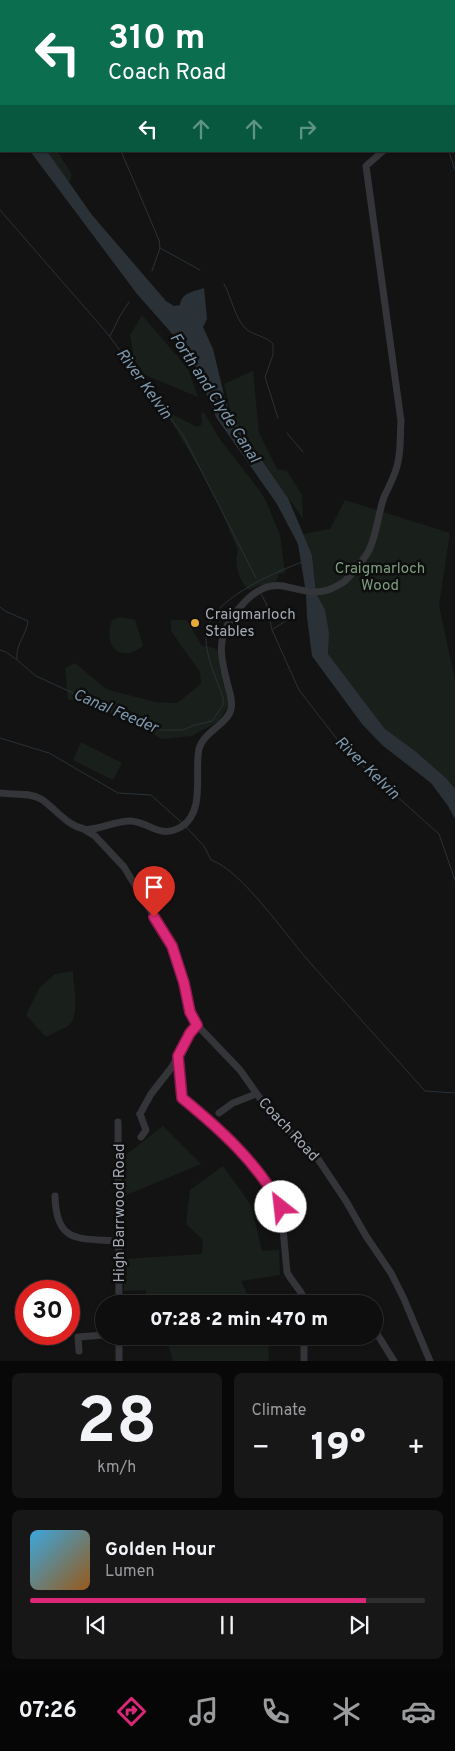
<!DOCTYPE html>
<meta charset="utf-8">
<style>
:root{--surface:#0e0e0f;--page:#171718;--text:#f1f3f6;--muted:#9b9c9e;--line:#2e2e2f;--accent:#db2777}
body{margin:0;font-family:Overpass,sans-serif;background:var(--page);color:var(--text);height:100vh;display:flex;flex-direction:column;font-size:19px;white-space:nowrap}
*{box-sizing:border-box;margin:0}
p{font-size:16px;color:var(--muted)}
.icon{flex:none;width:28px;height:28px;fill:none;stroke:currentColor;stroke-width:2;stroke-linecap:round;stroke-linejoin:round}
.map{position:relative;height:1361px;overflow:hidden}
.sheet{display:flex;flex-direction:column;gap:12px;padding:12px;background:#080808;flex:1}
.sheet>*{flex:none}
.guide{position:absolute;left:0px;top:0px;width:455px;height:152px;box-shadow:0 1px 4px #0004,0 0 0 1px var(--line);background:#0b6e4f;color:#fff;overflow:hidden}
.speed{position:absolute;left:15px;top:1280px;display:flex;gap:10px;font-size:25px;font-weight:700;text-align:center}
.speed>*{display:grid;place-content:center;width:65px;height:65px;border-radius:50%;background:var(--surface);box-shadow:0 1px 4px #0004,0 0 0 1px var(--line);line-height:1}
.speed .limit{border:8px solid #d22;background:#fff;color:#111}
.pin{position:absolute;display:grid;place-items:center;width:42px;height:42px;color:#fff;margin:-51px -21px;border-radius:50% 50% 50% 0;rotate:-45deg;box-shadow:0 0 5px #0007}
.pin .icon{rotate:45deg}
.me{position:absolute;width:55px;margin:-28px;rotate:331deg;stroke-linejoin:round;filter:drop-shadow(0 0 4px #0008)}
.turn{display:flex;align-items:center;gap:18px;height:105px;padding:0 25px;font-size:22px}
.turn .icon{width:65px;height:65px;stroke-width:2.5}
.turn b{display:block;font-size:35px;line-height:42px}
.lanes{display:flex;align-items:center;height:48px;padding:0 25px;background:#0003;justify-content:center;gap:25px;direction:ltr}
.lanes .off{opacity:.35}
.big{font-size:38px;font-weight:800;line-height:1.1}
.sheet .card{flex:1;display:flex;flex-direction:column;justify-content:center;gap:8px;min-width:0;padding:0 18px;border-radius:8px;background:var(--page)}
.sheet .dial{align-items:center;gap:0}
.dial b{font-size:65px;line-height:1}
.song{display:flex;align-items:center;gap:15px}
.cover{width:60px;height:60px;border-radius:8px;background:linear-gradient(135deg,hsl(200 70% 55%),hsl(30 70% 35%))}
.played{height:5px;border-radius:2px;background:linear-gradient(90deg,var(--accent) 85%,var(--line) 85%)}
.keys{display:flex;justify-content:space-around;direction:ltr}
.heat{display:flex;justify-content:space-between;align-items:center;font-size:28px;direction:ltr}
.sheet .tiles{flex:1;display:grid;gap:12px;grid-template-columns:1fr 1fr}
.card:last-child{grid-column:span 2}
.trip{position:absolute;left:95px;top:1295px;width:288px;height:50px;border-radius:25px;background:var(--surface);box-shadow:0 1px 4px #0004,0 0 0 1px var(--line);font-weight:800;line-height:50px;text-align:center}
.tabs{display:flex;height:80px;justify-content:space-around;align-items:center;background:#060606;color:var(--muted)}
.tabs .icon{width:35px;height:35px}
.tabs .current{color:var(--accent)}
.tabs b{font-size:22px;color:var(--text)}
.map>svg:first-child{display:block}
.green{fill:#191f1a}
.water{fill:#2a3237}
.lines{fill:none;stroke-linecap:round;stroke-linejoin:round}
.stream{stroke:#2a3237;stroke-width:1}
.minor{stroke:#343539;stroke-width:7}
.route-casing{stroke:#8e194d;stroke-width:12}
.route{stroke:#db2777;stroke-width:9}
.poi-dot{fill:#e6a839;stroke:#0e0e0f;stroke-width:2}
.labels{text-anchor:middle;stroke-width:5;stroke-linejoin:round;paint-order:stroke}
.park-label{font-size:15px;fill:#7d9e7e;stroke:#0e0e0f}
.poi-label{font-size:15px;fill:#a5aab4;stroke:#0e0e0f;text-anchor:start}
.street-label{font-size:15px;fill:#a5aab4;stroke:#0e0e0f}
.water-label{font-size:16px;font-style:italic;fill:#7e98ad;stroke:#0e0e0f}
</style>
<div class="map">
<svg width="455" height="1361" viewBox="0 0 455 1361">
<rect width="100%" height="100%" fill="#131314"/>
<g class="green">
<path d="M 0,0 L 56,0 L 1,1 L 1,86 Z"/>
<path d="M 47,151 L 57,151 L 72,174 L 69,183 Z"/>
<path d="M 142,315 L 188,369 L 198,397 L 140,373 L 134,358 L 130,335 Z"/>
<path d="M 253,371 L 259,433 L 277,469 L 287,471 L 302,495 L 303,519 L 232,417 L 224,384 Z"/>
<path d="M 204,412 L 219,438 L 260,491 L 266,501 L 280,535 L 285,573 L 279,574 L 275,584 L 259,585 L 249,590 C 239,581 233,563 238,551 L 220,507 L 203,475 L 168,416 L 170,413 L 197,427 L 202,424 L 201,414 Z"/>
<path d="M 345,500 L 450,533 L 439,605 L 455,681 L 455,789 L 447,779 L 385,729 L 328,654 L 329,633 L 316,593 L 312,555 L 303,534 L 330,529 Z"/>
<path d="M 120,617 L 135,620 L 143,646 C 119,664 103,646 112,620 Z"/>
<path d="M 171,620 L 187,620 L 201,645 L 217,649 L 220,670 L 228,696 L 228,706 L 219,721 L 192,736 L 162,739 L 121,717 L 68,699 L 65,668 L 75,663 L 106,689 L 155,702 L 177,703 L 201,684 L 200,672 L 171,631 Z"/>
<path d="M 81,742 L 122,763 L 113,780 L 73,760 Z"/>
<path d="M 73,971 C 73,987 81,1015 68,1026 C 61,1030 53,1033 46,1037 L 26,1015 L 40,987 L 55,974 Z"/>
<path d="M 163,1126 L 201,1164 L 124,1196 L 123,1157 Z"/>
<path d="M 223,1166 L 251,1205 L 262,1251 L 279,1250 L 280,1275 L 241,1281 L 252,1304 L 146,1304 L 146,1290 L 124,1291 L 124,1259 L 202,1254 L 203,1240 L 186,1224 L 190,1190 Z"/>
<path d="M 147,1336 L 298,1336 L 299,1341 L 268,1340 L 269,1361 L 173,1361 L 168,1345 Z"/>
</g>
<path class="water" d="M 30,151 L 47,151 L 92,215 L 166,301 L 174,306 L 180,305 C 182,292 193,292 204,288 L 207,319 L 203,327 L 213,349 L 225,399 L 232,417 L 288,498 L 312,555 L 316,593 L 325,610 L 329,633 L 328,654 L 385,729 L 415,751 L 447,779 L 455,789 L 455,819 L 448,806 L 431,783 L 382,745 L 362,724 L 312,656 L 307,617 L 306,593 L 298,544 L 277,504 L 216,417 L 196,368 L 175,337 L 137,294 Z"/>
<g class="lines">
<g class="stream">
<path d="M 396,0 L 396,1"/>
<path d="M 280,1 L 280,0"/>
<path d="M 0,57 L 1,59"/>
<path d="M 121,151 L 159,240 L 160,248 L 152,271"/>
<path d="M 449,151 L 455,170"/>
<path d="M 0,210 L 107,333 L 183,435 L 256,578"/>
<path d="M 160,248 L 200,270"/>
<path d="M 224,284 C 231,296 235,318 245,328 C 253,336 265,335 273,344 L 273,355 L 265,377 L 278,418"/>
<path d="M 110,336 L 120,316 L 129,302"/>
<path d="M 287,433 L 303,452"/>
<path d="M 261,594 L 266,603 L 272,630 L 299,690 L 347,752 L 439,834 L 455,880"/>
<path d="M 0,607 L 7,612 L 28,621 C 26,636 15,645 17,660 L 6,652 L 0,650"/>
<path d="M 273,629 L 297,614"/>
<path d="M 17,660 L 36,676 L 136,722 L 159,730 L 183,730 L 195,725 L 212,721 L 223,705 L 223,698 C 217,679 205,656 206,636 C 207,600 274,573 302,562"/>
<path d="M 0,738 L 49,753 L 118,793 L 151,795 L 181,822"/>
<path d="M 186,827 L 204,846 L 211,860 C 242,870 289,940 313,966 C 350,1008 388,1049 425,1091 L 455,1093"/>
</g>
<g class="minor">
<path d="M 421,0 L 422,1"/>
<path d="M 454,87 L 454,88"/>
<path d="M 0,793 C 13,795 29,792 41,799 C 55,808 66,825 84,829 C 94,832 117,820 131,821 C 152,823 159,839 181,827 C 206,812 194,771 199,749 C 203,732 228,724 231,709 C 233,701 230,693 228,686 C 223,665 216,645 228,624 C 240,605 258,582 283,586 C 298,589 313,595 328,590 C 333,588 341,584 345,581 C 351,575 367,556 370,548 C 377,532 378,514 384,497 C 389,486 396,474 398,462 C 401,449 400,434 401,421 L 366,166 L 383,151"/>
<path d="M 85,830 L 95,836 L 124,867 L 172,946 L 184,983 L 190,1012 L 197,1025 L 240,1070 L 274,1118 L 307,1146 L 318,1159 L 346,1201 L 366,1236 L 391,1273 L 404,1299 L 430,1361"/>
<path d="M 178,1056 L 182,1098 L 216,1126 L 263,1177 L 271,1188 L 281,1207 L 287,1272 C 292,1283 304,1292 306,1304"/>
<path d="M 219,1113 L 233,1103 L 256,1094"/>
<path d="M 140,1114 L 151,1094 L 172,1067 L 190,1033 L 197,1025"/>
<path d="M 140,1114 L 146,1130 L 141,1137"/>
<path d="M 118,1122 L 119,1304"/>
<path d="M 55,1196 C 56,1245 80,1238 119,1241"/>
<path d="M 374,1329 L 394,1361"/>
<path d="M 79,1351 L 78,1337 L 104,1335"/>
<path d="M 119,1361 L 119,1336"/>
<path d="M 304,1361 L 304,1336"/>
</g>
</g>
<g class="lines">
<defs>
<path id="route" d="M 154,917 L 172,946 L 184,983 L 190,1012 L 197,1025 L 190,1033 L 178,1056 L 182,1098 C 220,1129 258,1163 281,1207"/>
</defs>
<use href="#route" class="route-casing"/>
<use href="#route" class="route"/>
</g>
<circle class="poi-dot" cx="195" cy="623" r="5"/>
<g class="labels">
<g class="park-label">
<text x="380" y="573">Craigmarloch<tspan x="380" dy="17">Wood</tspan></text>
</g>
<g class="poi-label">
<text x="205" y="619">Craigmarloch<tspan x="205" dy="17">Stables</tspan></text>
</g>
<g class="street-label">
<text transform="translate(289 1129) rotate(47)" y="5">Coach Road</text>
<text transform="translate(119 1213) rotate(-90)" y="5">High Barrwood Road</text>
</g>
<g class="water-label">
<text transform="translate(145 383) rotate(54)" y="6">River Kelvin</text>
<text transform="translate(216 397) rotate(57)" y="6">Forth and Clyde Canal</text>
<text transform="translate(116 710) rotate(23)" y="6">Canal Feeder</text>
<text transform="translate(368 767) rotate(44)" y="6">River Kelvin</text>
</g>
</g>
</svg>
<div class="speed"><div class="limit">30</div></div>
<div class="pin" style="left:154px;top:917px;background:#d93025"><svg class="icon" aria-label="arrive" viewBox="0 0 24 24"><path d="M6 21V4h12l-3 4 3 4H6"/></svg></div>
<svg class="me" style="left:281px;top:1207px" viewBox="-20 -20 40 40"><circle r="19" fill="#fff"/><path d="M0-13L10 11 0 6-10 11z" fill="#db2777"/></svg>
<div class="trip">07:28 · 2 min · 470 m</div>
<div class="guide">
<div class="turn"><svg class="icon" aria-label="left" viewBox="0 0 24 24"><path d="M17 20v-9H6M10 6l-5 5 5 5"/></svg><div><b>310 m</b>Coach Road</div></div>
<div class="lanes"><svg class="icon" aria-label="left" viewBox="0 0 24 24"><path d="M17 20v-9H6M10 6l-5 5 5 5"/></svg><svg class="icon off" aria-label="ahead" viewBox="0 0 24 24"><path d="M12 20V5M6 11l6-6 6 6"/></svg><svg class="icon off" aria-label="ahead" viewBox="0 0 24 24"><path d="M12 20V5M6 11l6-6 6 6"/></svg><svg class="icon off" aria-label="right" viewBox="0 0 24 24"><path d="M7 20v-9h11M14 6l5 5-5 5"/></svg></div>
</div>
</div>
<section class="sheet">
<div class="tiles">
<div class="card dial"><b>28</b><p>km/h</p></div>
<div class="card"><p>Climate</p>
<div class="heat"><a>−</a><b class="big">19°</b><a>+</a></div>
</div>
<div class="card">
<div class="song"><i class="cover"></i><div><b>Golden Hour</b><p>Lumen</p></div></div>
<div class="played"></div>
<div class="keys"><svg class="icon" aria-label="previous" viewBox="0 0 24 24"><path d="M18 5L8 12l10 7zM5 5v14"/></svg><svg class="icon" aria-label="pause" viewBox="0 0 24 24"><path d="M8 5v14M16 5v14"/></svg><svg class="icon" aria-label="next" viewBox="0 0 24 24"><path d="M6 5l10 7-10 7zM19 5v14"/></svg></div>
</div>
</div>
</section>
<nav class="tabs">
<b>07:26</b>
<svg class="icon current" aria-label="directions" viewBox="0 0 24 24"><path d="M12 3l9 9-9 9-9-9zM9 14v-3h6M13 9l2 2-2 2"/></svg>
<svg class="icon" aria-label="music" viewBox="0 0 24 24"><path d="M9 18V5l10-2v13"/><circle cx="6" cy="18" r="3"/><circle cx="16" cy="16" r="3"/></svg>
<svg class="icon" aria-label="phone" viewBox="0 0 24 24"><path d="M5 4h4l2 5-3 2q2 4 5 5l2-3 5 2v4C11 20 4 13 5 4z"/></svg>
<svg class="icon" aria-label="climate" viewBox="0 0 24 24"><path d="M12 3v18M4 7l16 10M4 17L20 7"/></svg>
<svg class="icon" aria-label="car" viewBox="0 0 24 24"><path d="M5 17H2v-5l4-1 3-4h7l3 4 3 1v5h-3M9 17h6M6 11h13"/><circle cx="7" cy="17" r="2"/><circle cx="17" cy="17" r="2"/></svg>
</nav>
